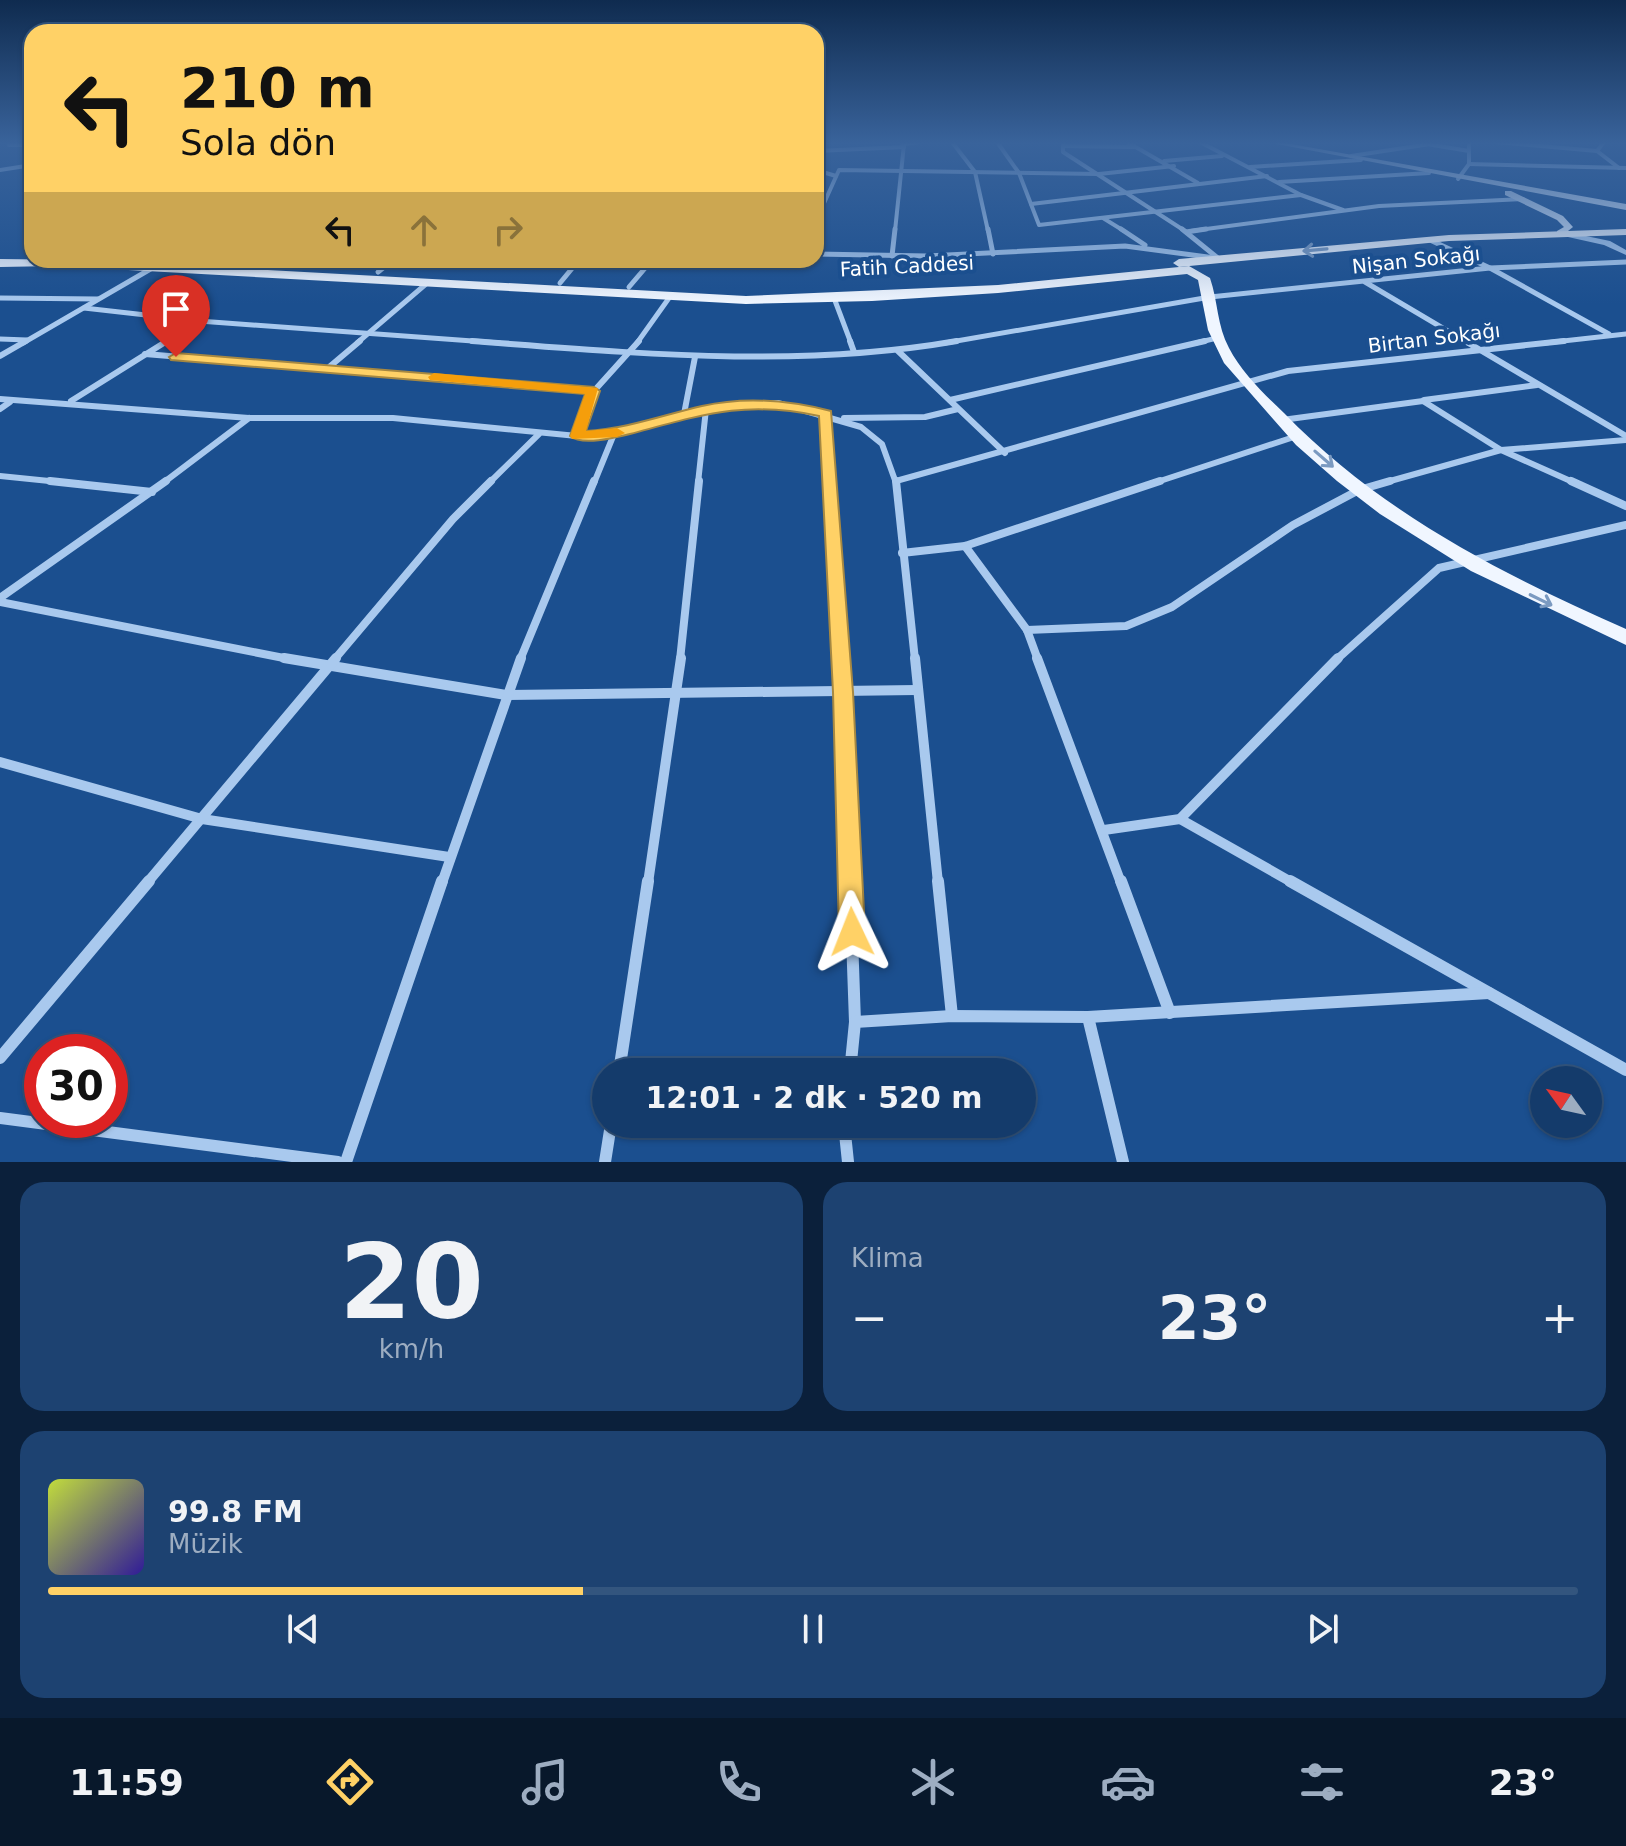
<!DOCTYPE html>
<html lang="tr">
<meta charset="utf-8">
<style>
:root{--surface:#143b6b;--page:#1d4271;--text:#f1f3f6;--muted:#9dadc1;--line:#33557e;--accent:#ffd166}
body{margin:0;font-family:"DejaVu Sans",sans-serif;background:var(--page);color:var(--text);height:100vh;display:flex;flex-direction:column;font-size:30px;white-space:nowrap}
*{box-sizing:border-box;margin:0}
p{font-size:26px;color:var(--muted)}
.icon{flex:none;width:44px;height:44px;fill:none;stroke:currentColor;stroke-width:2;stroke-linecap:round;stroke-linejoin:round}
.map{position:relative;height:1162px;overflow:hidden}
.drawer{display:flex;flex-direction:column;gap:20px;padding:20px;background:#0b203b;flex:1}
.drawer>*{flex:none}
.guide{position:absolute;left:24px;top:24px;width:800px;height:244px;border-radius:24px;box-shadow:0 2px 6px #0004,0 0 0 2px var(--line);background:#ffd166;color:#111;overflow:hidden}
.needle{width:52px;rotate:303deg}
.controls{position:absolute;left:1530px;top:1066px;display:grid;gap:16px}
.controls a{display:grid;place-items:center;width:72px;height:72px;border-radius:50%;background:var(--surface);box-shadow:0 2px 6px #0004,0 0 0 2px var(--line);font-size:40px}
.speed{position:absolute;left:24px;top:1034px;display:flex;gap:16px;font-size:40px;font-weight:700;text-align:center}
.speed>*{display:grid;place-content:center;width:104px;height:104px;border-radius:50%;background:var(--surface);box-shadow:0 2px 6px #0004,0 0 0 2px var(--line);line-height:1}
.speed .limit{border:12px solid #d22;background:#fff;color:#111}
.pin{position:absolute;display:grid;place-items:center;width:68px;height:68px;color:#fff;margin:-82px -34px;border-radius:50% 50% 50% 0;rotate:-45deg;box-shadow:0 0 8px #0007}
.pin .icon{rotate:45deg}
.me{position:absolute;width:88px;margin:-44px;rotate:358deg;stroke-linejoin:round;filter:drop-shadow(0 0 6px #0008)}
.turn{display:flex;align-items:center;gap:28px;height:168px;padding:0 24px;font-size:36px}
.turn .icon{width:104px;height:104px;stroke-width:2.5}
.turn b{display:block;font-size:56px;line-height:68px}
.lanes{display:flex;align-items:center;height:76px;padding:0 24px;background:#0003;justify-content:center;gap:40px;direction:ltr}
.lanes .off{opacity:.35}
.big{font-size:60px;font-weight:800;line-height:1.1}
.drawer .card{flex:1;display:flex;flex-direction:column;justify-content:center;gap:12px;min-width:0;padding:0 28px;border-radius:24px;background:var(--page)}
.drawer .dial{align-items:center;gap:0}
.dial b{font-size:104px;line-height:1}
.song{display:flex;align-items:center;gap:24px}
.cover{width:96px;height:96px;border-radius:12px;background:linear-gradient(135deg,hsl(70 70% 55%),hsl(250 70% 35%))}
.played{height:8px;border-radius:4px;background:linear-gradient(90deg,var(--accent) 35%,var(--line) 35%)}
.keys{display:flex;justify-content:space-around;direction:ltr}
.heat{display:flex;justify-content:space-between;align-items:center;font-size:44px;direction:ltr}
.drawer .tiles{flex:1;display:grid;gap:20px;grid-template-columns:1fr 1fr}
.card:last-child{grid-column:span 2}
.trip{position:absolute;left:592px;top:1058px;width:444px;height:80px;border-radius:40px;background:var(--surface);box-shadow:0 2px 6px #0004,0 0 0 2px var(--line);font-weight:800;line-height:80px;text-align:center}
.dock{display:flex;height:128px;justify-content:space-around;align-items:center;background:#08182b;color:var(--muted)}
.dock .icon{width:56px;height:56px}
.dock .active{color:var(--accent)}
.dock b{font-size:36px;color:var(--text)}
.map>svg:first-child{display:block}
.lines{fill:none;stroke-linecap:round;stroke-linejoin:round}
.minor-far5{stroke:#a9c9ee;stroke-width:4}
.minor-far4{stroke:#a9c9ee;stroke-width:5}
.minor-far3{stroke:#a9c9ee;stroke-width:6}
.minor-far2{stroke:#a9c9ee;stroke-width:8}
.minor-far1{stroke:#a9c9ee;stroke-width:10}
.minor{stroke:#a9c9ee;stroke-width:12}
.tertiary{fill:#a9c9ee;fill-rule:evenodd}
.secondary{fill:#d6e6fa;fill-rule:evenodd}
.primary{fill:#f0f6ff;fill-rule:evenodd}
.oneway{stroke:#7b9ac1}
.route{fill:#ffd166;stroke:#a68842;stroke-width:2}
.slow{fill:#f59e0b}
.labels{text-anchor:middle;stroke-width:8;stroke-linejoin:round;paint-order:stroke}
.far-street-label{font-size:20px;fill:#fff;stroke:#1b4f8f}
</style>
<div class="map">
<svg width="1626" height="1162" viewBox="0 0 1626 1162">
<rect width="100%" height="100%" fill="#1b4f8f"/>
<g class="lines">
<g class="minor-far5">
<path d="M 952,142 L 975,172 L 988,231"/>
<path d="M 997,142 L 1019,173 L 1039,225 L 1301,195"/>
<path d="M 1063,142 L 1063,152 L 1185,231"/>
<path d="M 1127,142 L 1198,183"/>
<path d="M 1200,142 L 1301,195 L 1343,210"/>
<path d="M 1496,142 L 1597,151"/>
<path d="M 1604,142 L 1597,151 L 1619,168"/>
<path d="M 904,144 L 919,142"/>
<path d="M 1427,144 L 1469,151"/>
<path d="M 9,145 L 32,145"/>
<path d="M 1063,146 L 1134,147"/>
<path d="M 816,151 L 904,147"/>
<path d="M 1351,156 L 1430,144"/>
<path d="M 1164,161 L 1222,156"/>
<path d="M 1469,164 L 1626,168"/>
<path d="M 1250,167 L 1361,160"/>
<path d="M 0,170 L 32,165"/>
<path d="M 816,170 L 836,176"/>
<path d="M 1458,179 L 1469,164 L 1469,142"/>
<path d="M 1279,182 L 1429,173"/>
<path d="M 1031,204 L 1267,176"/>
<path d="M 1103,218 L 1124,231"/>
<path d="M 816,221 L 839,170 L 1099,174 L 1174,166"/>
<path d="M 895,231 L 904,144 L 901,142"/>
<path d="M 1191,231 L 1379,206 L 1523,199"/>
</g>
<g class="minor-far4">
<path d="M 988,229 L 993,254"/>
<path d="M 1121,229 L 1145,245"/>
<path d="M 1182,229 L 1219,259"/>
<path d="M 1186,232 L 1206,229"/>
<path d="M 1430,240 L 1490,268 L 1609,334"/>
<path d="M 816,254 L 927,256 L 1125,246 L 1215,258"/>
<path d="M 892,256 L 895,229"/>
<path d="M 378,272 L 393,260"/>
<path d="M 1365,282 L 1468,343"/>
<path d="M 560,283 L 579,260"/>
<path d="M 629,287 L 652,260"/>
<path d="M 0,298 L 98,299"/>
<path d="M 834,298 L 851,343"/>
<path d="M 84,308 L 199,321 L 500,343"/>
<path d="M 0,339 L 27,340"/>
<path d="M 23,343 L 154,267"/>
<path d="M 163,343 L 198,321"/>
<path d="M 357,343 L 426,284"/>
<path d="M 637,343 L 669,298"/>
<path d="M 945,343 L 1210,297 L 1490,268 L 1626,262"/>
<path d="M 1196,343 L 1217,338"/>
<path d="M 1545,343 L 1626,334"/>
</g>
<g class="minor-far3">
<path d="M 472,341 C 633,353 797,369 957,341"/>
<path d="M 850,341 L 854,352"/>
<path d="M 1465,341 L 1626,436"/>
<path d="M 898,351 L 1005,453"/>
<path d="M 145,354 L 594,391"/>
<path d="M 0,356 L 26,341"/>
<path d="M 328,368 L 360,341"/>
<path d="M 0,399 L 249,418 L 393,418 L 577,436 L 614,434 L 706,409 L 778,403 L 861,427 L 882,444 L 896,483"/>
<path d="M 950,400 L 1205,341"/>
<path d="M 1424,400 L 1537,385"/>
<path d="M 71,401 L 167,341"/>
<path d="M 0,409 L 10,402"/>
<path d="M 684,414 L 695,357"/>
<path d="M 826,414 L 830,483"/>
<path d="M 844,418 L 925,417 L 958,409"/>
<path d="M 1282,420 L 1423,401 L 1501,450 L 1575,483"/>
<path d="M 577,436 L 594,391 L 639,341"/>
<path d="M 0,476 L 69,483"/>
<path d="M 896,481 L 1288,371 L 1564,341"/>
<path d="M 163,483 L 249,418"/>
<path d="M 489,483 L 539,434"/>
<path d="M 594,483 L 614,434"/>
<path d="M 698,483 L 706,409"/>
<path d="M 1154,483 L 1297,436"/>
<path d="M 1383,483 L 1501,450 L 1626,440"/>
</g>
<g class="minor-far2">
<path d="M 50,481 L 152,492"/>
<path d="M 830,481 L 841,660"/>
<path d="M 896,481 L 915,660"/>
<path d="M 1571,481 L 1626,506"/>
<path d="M 965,546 L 1027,630 L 1038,660"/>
<path d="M 902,553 L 965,546 L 1160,481"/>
<path d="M 0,598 L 166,481"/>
<path d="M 0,602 L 294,660"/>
<path d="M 1027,630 L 1126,626 L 1172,607 L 1293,525 L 1359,490 L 1390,481"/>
<path d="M 334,660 L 453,519 L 491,481"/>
<path d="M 520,660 L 594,481"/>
<path d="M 680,660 L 699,481"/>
<path d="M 1336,660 L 1439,568 L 1626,525"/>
</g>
<g class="minor-far1">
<path d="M 284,658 L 506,695 L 917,690"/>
<path d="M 841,658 L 850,883"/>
<path d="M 915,658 L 938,883"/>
<path d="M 1037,658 L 1121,883"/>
<path d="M 0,762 L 202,819 L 449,857"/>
<path d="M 1180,819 L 1293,883"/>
<path d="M 1104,830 L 1180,819 L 1338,658"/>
<path d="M 147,883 L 336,658"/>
<path d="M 442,883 L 521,658"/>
<path d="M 648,883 L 681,658"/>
</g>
<g class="minor">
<path d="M 850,881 L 855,1022"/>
<path d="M 938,881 L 952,1016"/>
<path d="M 1121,881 L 1170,1013"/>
<path d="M 1290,881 L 1626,1070"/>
<path d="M 1088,1017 L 1123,1162"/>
<path d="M 0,1058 L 149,881"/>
<path d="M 619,1072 L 648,881"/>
<path d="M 850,1072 L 855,1022 L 952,1016 L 1088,1017 L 1489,993"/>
<path d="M 0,1118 L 338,1162"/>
<path d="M 844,1124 L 848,1162"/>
<path d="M 346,1162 L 442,881"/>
<path d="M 605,1162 L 611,1124"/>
</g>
<path class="tertiary" d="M 1562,231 L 1610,241 L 1626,250 L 1626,255 L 1604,245 L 1559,235 L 1558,233 Z"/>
<g class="secondary">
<path d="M 1266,142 L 1280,142 L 1626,204 L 1626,210 Z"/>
<path d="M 1505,191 L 1511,191 L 1563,216 L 1573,227 L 1563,235 L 1557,235 L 1557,231 L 1564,227 L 1557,220 L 1505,195 Z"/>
</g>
<g class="primary">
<path d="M 1626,229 L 1626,235 L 1449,241 L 1179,267 L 1173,263 L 1179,259 L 1449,235 Z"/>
<path d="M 0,259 L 83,260 L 746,296 L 998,285 L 1189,266 L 1210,278 C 1218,301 1217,326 1229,348 C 1242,373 1264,394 1284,413 C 1380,512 1501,574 1626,629 L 1626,645 L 1471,571 L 1380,514 L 1337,481 L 1296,445 L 1224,363 L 1208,330 L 1198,280 L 1187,274 L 998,293 L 872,301 L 746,304 L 55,266 L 0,267 Z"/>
</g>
</g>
<defs><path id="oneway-shaft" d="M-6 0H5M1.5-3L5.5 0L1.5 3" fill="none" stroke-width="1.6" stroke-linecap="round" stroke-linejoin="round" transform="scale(2)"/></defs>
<g class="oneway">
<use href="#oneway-shaft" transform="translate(1315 250) rotate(175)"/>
<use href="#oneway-shaft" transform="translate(1324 459) rotate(41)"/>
<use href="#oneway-shaft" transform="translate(1541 600) rotate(26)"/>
</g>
<linearGradient id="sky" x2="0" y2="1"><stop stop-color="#0f2b4f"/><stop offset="0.47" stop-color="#39639b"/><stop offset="1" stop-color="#39639b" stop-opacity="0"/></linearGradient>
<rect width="1626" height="304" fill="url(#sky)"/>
<path class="route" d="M 176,353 L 594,387 L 600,391 L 586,431 C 626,429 663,415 702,406 C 746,396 788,400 831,411 L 853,692 L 865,932 L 861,941 L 852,944 L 843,941 L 839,932 L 833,692 L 819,416 C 744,400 702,415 630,434 C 614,438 582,446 570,436 L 585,394 L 171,360 L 169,357 Z"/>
<path class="slow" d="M 434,373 L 598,388 L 586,431 L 617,428 L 625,433 L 617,437 L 572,439 L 570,436 L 585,394 L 430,380 L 428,377 Z"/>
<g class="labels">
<g class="far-street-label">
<text transform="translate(1416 260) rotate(-6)" y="7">Nişan Sokağı</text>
<text transform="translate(907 266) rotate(-3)" y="7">Fatih Caddesi</text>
<text transform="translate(1434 338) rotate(-7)" y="7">Birtan Sokağı</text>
</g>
</g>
</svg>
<div class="controls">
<a><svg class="needle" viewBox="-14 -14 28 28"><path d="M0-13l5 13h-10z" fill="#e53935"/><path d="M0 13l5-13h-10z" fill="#9dadc1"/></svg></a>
</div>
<div class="speed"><div class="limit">30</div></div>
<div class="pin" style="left:176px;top:357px;background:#d93025"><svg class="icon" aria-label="arrive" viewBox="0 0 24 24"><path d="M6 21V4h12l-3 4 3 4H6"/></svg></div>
<svg class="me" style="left:852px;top:932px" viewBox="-20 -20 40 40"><path d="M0-17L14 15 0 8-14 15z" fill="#ffd166" stroke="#fff" stroke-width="4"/></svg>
<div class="trip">12:01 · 2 dk · 520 m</div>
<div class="guide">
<div class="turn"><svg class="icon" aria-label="left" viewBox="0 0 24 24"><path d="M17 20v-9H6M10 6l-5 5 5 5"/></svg><div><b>210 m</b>Sola dön</div></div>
<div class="lanes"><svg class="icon" aria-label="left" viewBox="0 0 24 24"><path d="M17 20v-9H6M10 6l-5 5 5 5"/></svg><svg class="icon off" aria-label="ahead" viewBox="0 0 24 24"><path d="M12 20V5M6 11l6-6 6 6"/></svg><svg class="icon off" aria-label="right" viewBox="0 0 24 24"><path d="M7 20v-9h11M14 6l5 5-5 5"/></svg></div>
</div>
</div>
<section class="drawer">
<div class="tiles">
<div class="card dial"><b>20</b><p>km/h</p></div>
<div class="card"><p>Klima</p>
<div class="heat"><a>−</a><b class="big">23°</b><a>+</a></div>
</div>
<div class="card">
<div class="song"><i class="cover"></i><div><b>99.8 FM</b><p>Müzik</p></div></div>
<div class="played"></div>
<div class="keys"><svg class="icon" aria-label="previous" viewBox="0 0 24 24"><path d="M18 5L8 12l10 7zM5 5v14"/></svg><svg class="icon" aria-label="pause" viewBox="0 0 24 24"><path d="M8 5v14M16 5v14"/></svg><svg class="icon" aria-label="next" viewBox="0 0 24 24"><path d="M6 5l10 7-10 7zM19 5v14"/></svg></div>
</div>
</div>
</section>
<nav class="dock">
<b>11:59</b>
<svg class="icon active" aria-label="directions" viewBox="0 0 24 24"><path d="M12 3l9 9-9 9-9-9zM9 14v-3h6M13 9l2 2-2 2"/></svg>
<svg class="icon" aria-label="music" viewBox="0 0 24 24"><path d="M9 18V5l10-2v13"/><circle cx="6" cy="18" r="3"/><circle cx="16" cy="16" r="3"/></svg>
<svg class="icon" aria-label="phone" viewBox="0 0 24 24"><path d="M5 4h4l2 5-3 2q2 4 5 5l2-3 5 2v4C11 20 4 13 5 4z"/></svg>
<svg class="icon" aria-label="climate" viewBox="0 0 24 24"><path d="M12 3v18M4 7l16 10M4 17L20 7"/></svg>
<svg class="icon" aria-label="car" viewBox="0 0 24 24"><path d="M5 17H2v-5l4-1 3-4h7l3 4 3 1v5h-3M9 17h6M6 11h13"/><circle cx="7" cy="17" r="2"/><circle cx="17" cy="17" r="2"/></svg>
<svg class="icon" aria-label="filters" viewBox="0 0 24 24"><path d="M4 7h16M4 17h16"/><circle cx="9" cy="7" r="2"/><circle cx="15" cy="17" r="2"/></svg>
<b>23°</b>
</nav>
